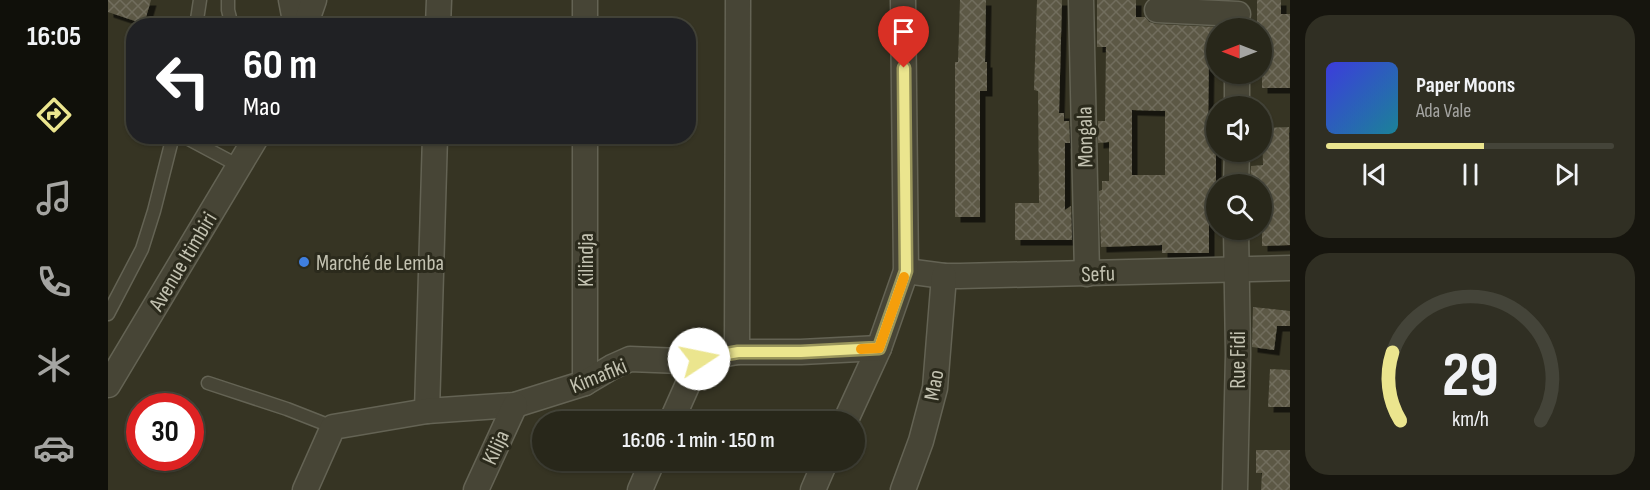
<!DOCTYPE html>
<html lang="fr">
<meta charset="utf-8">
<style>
:root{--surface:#28271a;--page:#302f23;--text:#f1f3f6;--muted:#a5a5a2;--line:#444439;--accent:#ebe58e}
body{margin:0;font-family:"Sofia Sans Condensed",sans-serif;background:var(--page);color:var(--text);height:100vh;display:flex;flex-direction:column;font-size:22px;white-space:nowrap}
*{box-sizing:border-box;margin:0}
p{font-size:20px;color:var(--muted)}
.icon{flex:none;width:33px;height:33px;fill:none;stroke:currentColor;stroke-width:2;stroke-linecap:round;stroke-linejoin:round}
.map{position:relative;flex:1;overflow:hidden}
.sheet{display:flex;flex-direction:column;gap:15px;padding:15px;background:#16150e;width:360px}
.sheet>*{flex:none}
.guide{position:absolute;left:18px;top:18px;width:570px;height:126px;border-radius:24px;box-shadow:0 2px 4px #0004,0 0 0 2px var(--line);background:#202124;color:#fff;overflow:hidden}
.needle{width:39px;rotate:270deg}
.buttons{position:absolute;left:1098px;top:18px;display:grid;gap:12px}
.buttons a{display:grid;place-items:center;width:66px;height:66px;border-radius:50%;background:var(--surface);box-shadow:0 2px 4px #0004,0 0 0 2px var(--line);font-size:30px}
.speed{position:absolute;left:18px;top:393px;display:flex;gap:12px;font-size:30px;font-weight:700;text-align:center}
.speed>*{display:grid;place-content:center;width:78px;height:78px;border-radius:50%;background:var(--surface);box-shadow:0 2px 4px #0004,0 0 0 2px var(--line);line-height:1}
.speed .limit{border:9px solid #d22;background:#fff;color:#111}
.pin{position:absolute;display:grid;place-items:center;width:51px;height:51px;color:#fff;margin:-62px -26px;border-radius:50% 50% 50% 0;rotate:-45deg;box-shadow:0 0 6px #0007}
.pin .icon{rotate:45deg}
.me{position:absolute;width:66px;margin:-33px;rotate:79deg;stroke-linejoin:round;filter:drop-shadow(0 0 4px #0008)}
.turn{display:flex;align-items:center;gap:21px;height:126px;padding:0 18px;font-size:27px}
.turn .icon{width:78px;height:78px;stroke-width:2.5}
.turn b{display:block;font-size:42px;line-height:51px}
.sheet .widget{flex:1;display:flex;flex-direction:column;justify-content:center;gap:9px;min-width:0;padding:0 21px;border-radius:24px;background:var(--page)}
.sheet .dial{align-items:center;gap:0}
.dial svg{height:156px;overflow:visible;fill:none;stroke:var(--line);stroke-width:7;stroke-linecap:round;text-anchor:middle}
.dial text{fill:var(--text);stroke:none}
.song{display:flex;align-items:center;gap:18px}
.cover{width:72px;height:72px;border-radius:9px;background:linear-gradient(135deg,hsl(240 70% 55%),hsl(190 70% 35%))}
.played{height:6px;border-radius:3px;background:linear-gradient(90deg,var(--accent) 55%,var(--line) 55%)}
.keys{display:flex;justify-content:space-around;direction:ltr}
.trip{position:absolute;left:424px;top:411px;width:333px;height:60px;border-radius:30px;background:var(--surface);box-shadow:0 2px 4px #0004,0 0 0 2px var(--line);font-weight:600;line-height:60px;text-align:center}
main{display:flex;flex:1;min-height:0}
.menu{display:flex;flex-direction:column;width:108px;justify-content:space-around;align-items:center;background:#10100a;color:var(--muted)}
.menu .icon{width:42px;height:42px}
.menu .selected{color:var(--accent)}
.menu b{font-size:27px;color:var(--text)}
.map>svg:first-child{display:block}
.building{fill:url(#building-cross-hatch);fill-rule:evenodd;filter:url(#shadow)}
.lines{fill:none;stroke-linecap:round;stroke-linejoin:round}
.service-casing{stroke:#646354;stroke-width:15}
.minor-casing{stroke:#646354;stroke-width:27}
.service{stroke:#474536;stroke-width:12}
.minor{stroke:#474536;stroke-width:24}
.route-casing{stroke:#99955c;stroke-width:15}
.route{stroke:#ebe58e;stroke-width:10}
.slow{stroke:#f59e0b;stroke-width:10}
.shop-dot{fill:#3f7fe0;stroke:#2b2a1c;stroke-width:2}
.labels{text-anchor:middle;stroke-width:6;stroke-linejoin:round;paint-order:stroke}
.street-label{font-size:22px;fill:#c3c2b1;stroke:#2b2a1c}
.poi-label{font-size:22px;fill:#c3c2b1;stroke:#2b2a1c;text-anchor:start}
</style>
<main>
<nav class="menu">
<b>16:05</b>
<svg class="icon selected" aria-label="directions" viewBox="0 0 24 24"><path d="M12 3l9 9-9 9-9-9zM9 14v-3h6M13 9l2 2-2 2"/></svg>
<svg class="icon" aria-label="music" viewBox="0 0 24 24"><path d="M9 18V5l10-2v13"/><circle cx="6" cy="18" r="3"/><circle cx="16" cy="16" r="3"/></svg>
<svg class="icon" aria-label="phone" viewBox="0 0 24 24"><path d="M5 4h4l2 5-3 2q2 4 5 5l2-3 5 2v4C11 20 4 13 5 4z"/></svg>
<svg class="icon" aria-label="climate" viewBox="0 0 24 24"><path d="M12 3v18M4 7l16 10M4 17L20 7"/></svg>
<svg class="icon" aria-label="car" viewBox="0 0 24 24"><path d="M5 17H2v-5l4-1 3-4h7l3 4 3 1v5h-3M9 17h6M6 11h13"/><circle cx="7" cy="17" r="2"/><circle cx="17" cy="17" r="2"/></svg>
</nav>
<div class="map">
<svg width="1182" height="490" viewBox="0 0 1182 490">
<defs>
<pattern id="building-cross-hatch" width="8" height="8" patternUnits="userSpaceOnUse" patternTransform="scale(1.5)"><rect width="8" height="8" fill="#5b5845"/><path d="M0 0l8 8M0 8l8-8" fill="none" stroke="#716e5d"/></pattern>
<filter id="shadow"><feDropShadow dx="5.5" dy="5.5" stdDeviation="0" flood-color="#0009"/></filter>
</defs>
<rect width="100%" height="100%" fill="#363423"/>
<g class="building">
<path d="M 0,0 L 43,0 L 36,24 L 0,12 Z"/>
<path d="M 852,0 L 878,0 L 877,62 L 879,62 L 879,91 L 872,91 L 872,217 L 847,217 L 847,62 L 850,62 Z"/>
<path d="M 929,0 L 954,0 L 951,113 L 956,113 L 956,121 L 961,121 L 962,143 L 957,143 L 957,210 L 963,206 L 964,240 L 907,240 L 907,203 L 931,203 L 930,91 L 926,90 Z"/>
<path d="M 989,0 L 1028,0 L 1028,17 L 1037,17 L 1041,22 L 1048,24 L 1108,27 L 1108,55 L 1101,55 L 1100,128 L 1108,128 L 1108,221 L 1101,221 L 1101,253 L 1054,253 L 1054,245 L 993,247 L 991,191 L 994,190 L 994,181 L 1001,181 L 1001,142 L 990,143 L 990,121 L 997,121 L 998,47 L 989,47 ZM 1024,110 L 1057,111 L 1057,175 L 1024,175 Z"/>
<path d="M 1149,0 L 1173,0 L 1173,14 L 1182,14 L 1182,88 L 1154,88 L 1154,28 L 1149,28 Z"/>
<path d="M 1181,127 L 1182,245 L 1154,246 L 1154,184 L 1142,184 L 1143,166 L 1155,165 L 1154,128 Z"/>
<path d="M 1145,307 L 1182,311 L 1182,326 L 1169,326 L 1166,350 L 1144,347 Z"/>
<path d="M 1162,369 L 1182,370 L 1182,407 L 1160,407 Z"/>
<path d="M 1148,450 L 1182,450 L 1182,490 L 1153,490 L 1154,473 L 1148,473 Z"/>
</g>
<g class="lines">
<defs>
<g id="service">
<path d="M 120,0 L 120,10 L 124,26"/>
<path d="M 88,26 L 92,0"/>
<path d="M 75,136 L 131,166"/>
<path d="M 0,314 L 34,249 L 46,211 L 65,136"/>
<path d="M 100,383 L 179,409 L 225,427"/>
</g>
<g id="minor">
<path d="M 183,0 L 188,26"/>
<path d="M 973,0 L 979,274"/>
<path d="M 1049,10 L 1130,14"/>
<path d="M 197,26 L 206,0"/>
<path d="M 330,26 L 331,0"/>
<path d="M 477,26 L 477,0"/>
<path d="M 1129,106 L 1129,74"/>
<path d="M 1128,184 L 1129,152"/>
<path d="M 798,271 L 836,276 L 852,276 L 1182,268"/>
<path d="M 629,352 L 630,0"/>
<path d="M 477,383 L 477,136"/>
<path d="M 0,385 L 149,136"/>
<path d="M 319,411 L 327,136"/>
<path d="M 563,422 L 591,359"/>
<path d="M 737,422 L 771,348 L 798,271 L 795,0"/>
<path d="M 197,490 L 225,427 L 319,411 L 407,405 L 477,383 L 504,367 L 522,359 L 573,361 L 591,359 L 629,352 L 693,352 L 771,348"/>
<path d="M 368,490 L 407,405"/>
<path d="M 532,490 L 545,460"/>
<path d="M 705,490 L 718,460"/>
<path d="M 795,490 L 813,441 L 827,388 L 836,276"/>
<path d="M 1127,490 L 1130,354 L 1128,230"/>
</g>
</defs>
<use href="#service" class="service-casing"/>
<use href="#minor" class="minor-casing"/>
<use href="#service" class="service"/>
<use href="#minor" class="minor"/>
</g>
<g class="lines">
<defs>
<path id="route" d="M 591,359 L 630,352 L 693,352 L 771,348 L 798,271 L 796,68"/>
</defs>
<use href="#route" class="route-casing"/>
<use href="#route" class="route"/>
<path class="slow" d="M 753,349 L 771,348 L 796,277"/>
</g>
<circle class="shop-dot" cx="196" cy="262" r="6"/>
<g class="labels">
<g class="street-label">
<text transform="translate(976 137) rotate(-91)" y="8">Mongala</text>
<text transform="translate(477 260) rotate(-90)" y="8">Kilindja</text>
<text transform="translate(74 261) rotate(-59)" y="8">Avenue Itimbiri</text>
<text transform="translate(990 273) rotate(-2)" y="8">Sefu</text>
<text transform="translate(1129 360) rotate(-90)" y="8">Rue Fidi</text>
<text transform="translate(490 375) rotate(-22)" y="8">Kimafiki</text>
<text transform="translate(825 385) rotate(-80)" y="8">Mao</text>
<text transform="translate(387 447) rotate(-65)" y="8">Kilija</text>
</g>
<g class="poi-label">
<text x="208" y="270">Marché de Lemba</text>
</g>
</g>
</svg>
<div class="buttons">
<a><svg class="needle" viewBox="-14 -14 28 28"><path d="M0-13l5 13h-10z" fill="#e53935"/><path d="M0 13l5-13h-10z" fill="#a5a5a2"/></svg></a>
<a><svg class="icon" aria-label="sound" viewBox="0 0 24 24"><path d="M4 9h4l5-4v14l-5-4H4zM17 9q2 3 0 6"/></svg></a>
<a><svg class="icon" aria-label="search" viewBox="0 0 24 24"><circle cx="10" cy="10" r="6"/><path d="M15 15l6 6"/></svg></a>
</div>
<div class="speed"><div class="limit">30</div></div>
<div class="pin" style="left:796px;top:68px;background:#d93025"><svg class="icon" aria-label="arrive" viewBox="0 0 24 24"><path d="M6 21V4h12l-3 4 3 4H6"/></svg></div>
<svg class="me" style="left:591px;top:359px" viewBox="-20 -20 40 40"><circle r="19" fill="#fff"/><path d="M0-13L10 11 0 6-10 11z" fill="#ebe58e"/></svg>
<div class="trip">16:06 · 1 min · 150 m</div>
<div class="guide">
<div class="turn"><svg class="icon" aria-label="left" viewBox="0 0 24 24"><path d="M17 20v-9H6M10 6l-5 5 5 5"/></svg><div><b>60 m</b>Mao</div></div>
</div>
</div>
<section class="sheet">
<div class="widget">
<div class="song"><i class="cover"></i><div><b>Paper Moons</b><p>Ada Vale</p></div></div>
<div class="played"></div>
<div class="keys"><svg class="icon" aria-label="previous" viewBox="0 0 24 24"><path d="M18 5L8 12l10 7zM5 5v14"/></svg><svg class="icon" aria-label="pause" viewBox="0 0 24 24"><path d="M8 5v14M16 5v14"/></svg><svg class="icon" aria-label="next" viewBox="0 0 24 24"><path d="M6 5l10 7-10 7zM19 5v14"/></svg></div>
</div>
<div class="widget dial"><svg viewBox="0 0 100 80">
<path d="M14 69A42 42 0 1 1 86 69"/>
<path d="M14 69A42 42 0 0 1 10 34" stroke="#ebe58e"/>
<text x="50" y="56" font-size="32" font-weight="700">29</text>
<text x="50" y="72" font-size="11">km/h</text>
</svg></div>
</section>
</main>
